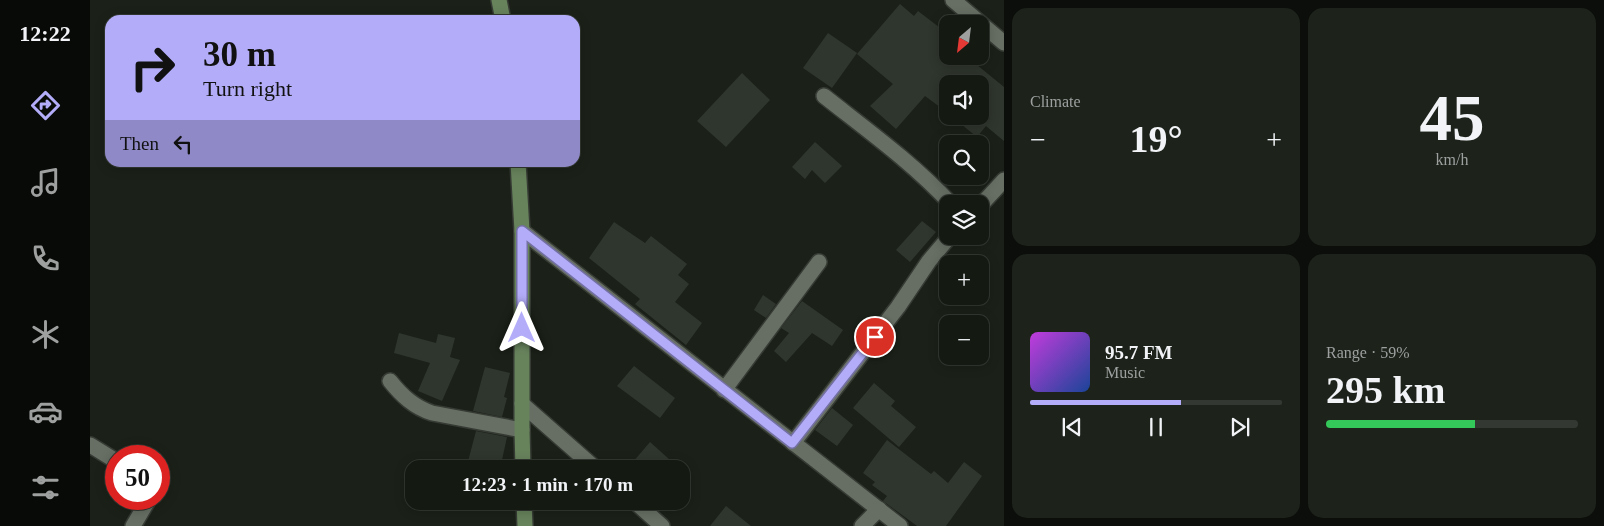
<!DOCTYPE html>
<meta charset="utf-8">
<style>
:root{--surface:#141912;--page:#1d221b;--text:#f1f3f6;--muted:#9da09f;--line:#333832;--accent:#b3adf9}
body{margin:0;font-family:"Times New Roman",serif;background:var(--page);color:var(--text);height:100vh;display:flex;flex-direction:column;font-size:19px;white-space:nowrap}
*{box-sizing:border-box;margin:0}
p{font-size:16px;color:var(--muted)}
.icon{flex:none;width:28px;height:28px;fill:none;stroke:currentColor;stroke-width:2;stroke-linecap:round;stroke-linejoin:round}
.map{position:relative;flex:1;overflow:hidden}
.side{display:flex;flex-direction:column;gap:8px;padding:8px;background:#0b0e0a;width:600px}
.side>*{flex:none}
.guide{position:absolute;left:15px;top:15px;width:475px;height:152px;border-radius:15px;box-shadow:0 2px 12px #0003,0 0 0 1px var(--line);background:#b3adf9;color:#111;overflow:hidden}
.needle{width:32px;rotate:208deg}
.buttons{position:absolute;left:849px;top:15px;display:grid;gap:10px}
.buttons a{display:grid;place-items:center;width:50px;height:50px;border-radius:10px;background:var(--surface);box-shadow:0 2px 12px #0003,0 0 0 1px var(--line);font-size:25px}
.speed{position:absolute;left:15px;top:445px;display:flex;gap:10px;font-size:25px;font-weight:700;text-align:center}
.speed>*{display:grid;place-content:center;width:65px;height:65px;border-radius:50%;background:var(--surface);box-shadow:0 2px 12px #0003,0 0 0 1px var(--line);line-height:1}
.speed .limit{border:8px solid #d22;background:#fff;color:#111}
.pin{position:absolute;display:grid;place-items:center;width:42px;height:42px;color:#fff;margin:-21px;border:2px solid #fff;border-radius:50%;box-shadow:0 1px 5px #0007}
.me{position:absolute;width:55px;margin:-28px;rotate:0deg;stroke-linejoin:round;filter:drop-shadow(0 0 4px #0008)}
.turn{display:flex;align-items:center;gap:18px;height:105px;padding:0 15px;font-size:22px}
.turn .icon{width:65px;height:65px;stroke-width:2.5}
.turn b{display:block;font-size:35px;line-height:42px}
.then{display:flex;align-items:center;height:48px;padding:0 15px;background:#0003;gap:10px;font-size:19px}
.big{font-size:38px;font-weight:700;line-height:1.1}
.side .widget{flex:1;display:flex;flex-direction:column;justify-content:center;gap:8px;min-width:0;padding:0 18px;border-radius:15px;background:var(--page)}
.side .dial{align-items:center;gap:0}
.dial b{font-size:65px;line-height:1}
.song{display:flex;align-items:center;gap:15px}
.cover{width:60px;height:60px;border-radius:8px;background:linear-gradient(135deg,hsl(290 70% 55%),hsl(220 70% 35%))}
.played{height:5px;border-radius:2px;background:linear-gradient(90deg,var(--accent) 60%,var(--line) 60%)}
.keys{display:flex;justify-content:space-around;direction:ltr}
.heat{display:flex;justify-content:space-between;align-items:center;font-size:28px;direction:ltr}
.charge{height:8px;border-radius:4px;background:linear-gradient(90deg,#34c759 59%,var(--line) 0)}
.side .tiles{flex:1;display:grid;gap:8px;grid-template-columns:repeat(2,1fr)}
.trip{position:absolute;left:315px;top:460px;width:285px;height:50px;border-radius:15px;background:var(--surface);box-shadow:0 2px 12px #0003,0 0 0 1px var(--line);font-weight:700;line-height:50px;text-align:center}
main{display:flex;flex:1;min-height:0}
.menu{display:flex;flex-direction:column;width:90px;justify-content:space-around;align-items:center;background:#080a07;color:var(--muted)}
.menu .icon{width:35px;height:35px}
.menu .active{color:var(--accent)}
.menu b{font-size:22px;color:var(--text)}
.map>svg:first-child{display:block}
.building{fill:#2f362d}
.lines{fill:none;stroke-linecap:round;stroke-linejoin:round}
.street-casing{stroke:#363b34;stroke-width:18}
.secondary-casing{stroke:#363b34;stroke-width:18}
.street{stroke:#676f64;stroke-width:15}
.secondary{stroke:#67835c;stroke-width:15}
.route-casing{stroke:#7470a2;stroke-width:12}
.route{stroke:#b3adf9;stroke-width:9}
</style>
<main>
<nav class="menu">
<b>12:22</b>
<svg class="icon active" aria-label="directions" viewBox="0 0 24 24"><path d="M12 3l9 9-9 9-9-9zM9 14v-3h6M13 9l2 2-2 2"/></svg>
<svg class="icon" aria-label="music" viewBox="0 0 24 24"><path d="M9 18V5l10-2v13"/><circle cx="6" cy="18" r="3"/><circle cx="16" cy="16" r="3"/></svg>
<svg class="icon" aria-label="phone" viewBox="0 0 24 24"><path d="M5 4h4l2 5-3 2q2 4 5 5l2-3 5 2v4C11 20 4 13 5 4z"/></svg>
<svg class="icon" aria-label="climate" viewBox="0 0 24 24"><path d="M12 3v18M4 7l16 10M4 17L20 7"/></svg>
<svg class="icon" aria-label="car" viewBox="0 0 24 24"><path d="M5 17H2v-5l4-1 3-4h7l3 4 3 1v5h-3M9 17h6M6 11h13"/><circle cx="7" cy="17" r="2"/><circle cx="17" cy="17" r="2"/></svg>
<svg class="icon" aria-label="filters" viewBox="0 0 24 24"><path d="M4 7h16M4 17h16"/><circle cx="9" cy="7" r="2"/><circle cx="15" cy="17" r="2"/></svg>
</nav>
<div class="map">
<svg width="914" height="526" viewBox="0 0 914 526">
<rect width="100%" height="100%" fill="#1b2118"/>
<g class="building">
<path d="M 810,4 L 824,16 L 828,11 L 858,34 L 858,56 L 876,56 L 914,87 L 914,141 L 896,126 L 887,137 L 861,116 L 890,116 L 890,84 L 858,84 L 858,113 L 835,96 L 806,129 L 780,106 L 803,84 L 767,54 Z"/>
<path d="M 738,33 L 767,53 L 742,88 L 713,68 Z"/>
<path d="M 652,73 L 680,100 L 636,147 L 607,121 Z"/>
<path d="M 725,142 L 752,166 L 735,183 L 722,170 L 715,179 L 702,167 Z"/>
<path d="M 832,221 L 846,232 L 820,262 L 806,250 Z"/>
<path d="M 524,222 L 555,243 L 561,236 L 597,264 L 588,275 L 599,284 L 585,302 L 612,323 L 596,345 L 545,304 L 550,299 L 499,258 Z"/>
<path d="M 673,295 L 686,304 L 676,318 L 664,310 Z"/>
<path d="M 712,301 L 753,330 L 742,346 L 722,333 L 696,362 L 684,351 L 699,333 L 691,328 Z"/>
<path d="M 309,333 L 346,343 L 348,334 L 365,338 L 360,357 L 370,360 L 352,401 L 328,391 L 340,363 L 304,353 Z"/>
<path d="M 544,366 L 585,398 L 570,418 L 527,386 Z"/>
<path d="M 395,367 L 420,373 L 414,397 L 417,398 L 412,417 L 383,411 Z"/>
<path d="M 784,383 L 805,401 L 801,406 L 826,427 L 809,447 L 763,408 Z"/>
<path d="M 742,408 L 763,425 L 747,446 L 725,430 Z"/>
<path d="M 386,431 L 417,437 L 410,469 L 376,469 Z"/>
<path d="M 797,440 L 841,474 L 844,471 L 858,483 L 874,462 L 892,476 L 856,526 L 827,526 L 793,501 L 797,496 L 782,485 L 785,482 L 773,473 Z"/>
<path d="M 560,442 L 590,469 L 537,469 Z"/>
<path d="M 636,506 L 661,526 L 620,526 Z"/>
</g>
<g class="lines">
<defs>
<g id="street">
<path d="M 863,0 L 914,43"/>
<path d="M 734,96 C 777,130 823,163 861,204"/>
<path d="M 890,206 L 914,180"/>
<path d="M 432,231 L 810,526"/>
<path d="M 300,381 C 312,396 324,407 342,413 L 432,430"/>
<path d="M 634,390 L 729,262"/>
<path d="M 432,404 L 506,469"/>
<path d="M 703,443 L 808,307 L 839,261 L 860,236"/>
<path d="M 0,445 L 26,461"/>
<path d="M 544,501 L 572,526"/>
<path d="M 43,526 L 59,499"/>
<path d="M 772,526 L 789,509"/>
</g>
<g id="secondary">
<path d="M 409,0 L 413,20"/>
<path d="M 428,162 L 432,231 L 432,430 L 433,469"/>
<path d="M 434,501 L 435,526"/>
</g>
</defs>
<use href="#street" class="street-casing"/>
<use href="#secondary" class="secondary-casing"/>
<use href="#street" class="street"/>
<use href="#secondary" class="secondary"/>
</g>
<g class="lines">
<defs>
<path id="route" d="M 432,328 L 432,231 L 702,443 L 785,337"/>
</defs>
<use href="#route" class="route-casing"/>
<use href="#route" class="route"/>
</g>
</svg>
<div class="buttons">
<a><svg class="needle" viewBox="-14 -14 28 28"><path d="M0-13l5 13h-10z" fill="#e53935"/><path d="M0 13l5-13h-10z" fill="#9da09f"/></svg></a>
<a><svg class="icon" aria-label="sound" viewBox="0 0 24 24"><path d="M4 9h4l5-4v14l-5-4H4zM17 9q2 3 0 6"/></svg></a>
<a><svg class="icon" aria-label="search" viewBox="0 0 24 24"><circle cx="10" cy="10" r="6"/><path d="M15 15l6 6"/></svg></a>
<a><svg class="icon" aria-label="layers" viewBox="0 0 24 24"><path d="M12 4l9 5-9 5-9-5zM3 14l9 5 9-5"/></svg></a>
<a>+</a>
<a>−</a>
</div>
<div class="speed"><div class="limit">50</div></div>
<div class="pin" style="left:785px;top:337px;background:#d93025"><svg class="icon" aria-label="arrive" viewBox="0 0 24 24"><path d="M6 21V4h12l-3 4 3 4H6"/></svg></div>
<svg class="me" style="left:432px;top:328px" viewBox="-20 -20 40 40"><path d="M0-17L14 15 0 8-14 15z" fill="#b3adf9" stroke="#fff" stroke-width="4"/></svg>
<div class="trip">12:23 · 1 min · 170 m</div>
<div class="guide">
<div class="turn"><svg class="icon" aria-label="right" viewBox="0 0 24 24"><path d="M7 20v-9h11M14 6l5 5-5 5"/></svg><div><b>30 m</b>Turn right</div></div>
<div class="then">Then<svg class="icon" aria-label="left" viewBox="0 0 24 24"><path d="M17 20v-9H6M10 6l-5 5 5 5"/></svg></div>
</div>
</div>
<section class="side">
<div class="tiles">
<div class="widget"><p>Climate</p>
<div class="heat"><a>−</a><b class="big">19°</b><a>+</a></div>
</div>
<div class="widget dial"><b>45</b><p>km/h</p></div>
<div class="widget">
<div class="song"><i class="cover"></i><div><b>95.7 FM</b><p>Music</p></div></div>
<div class="played"></div>
<div class="keys"><svg class="icon" aria-label="previous" viewBox="0 0 24 24"><path d="M18 5L8 12l10 7zM5 5v14"/></svg><svg class="icon" aria-label="pause" viewBox="0 0 24 24"><path d="M8 5v14M16 5v14"/></svg><svg class="icon" aria-label="next" viewBox="0 0 24 24"><path d="M6 5l10 7-10 7zM19 5v14"/></svg></div>
</div>
<div class="widget"><p>Range · 59%</p><b class="big">295 km</b><div class="charge"></div></div>
</div>
</section>
</main>
